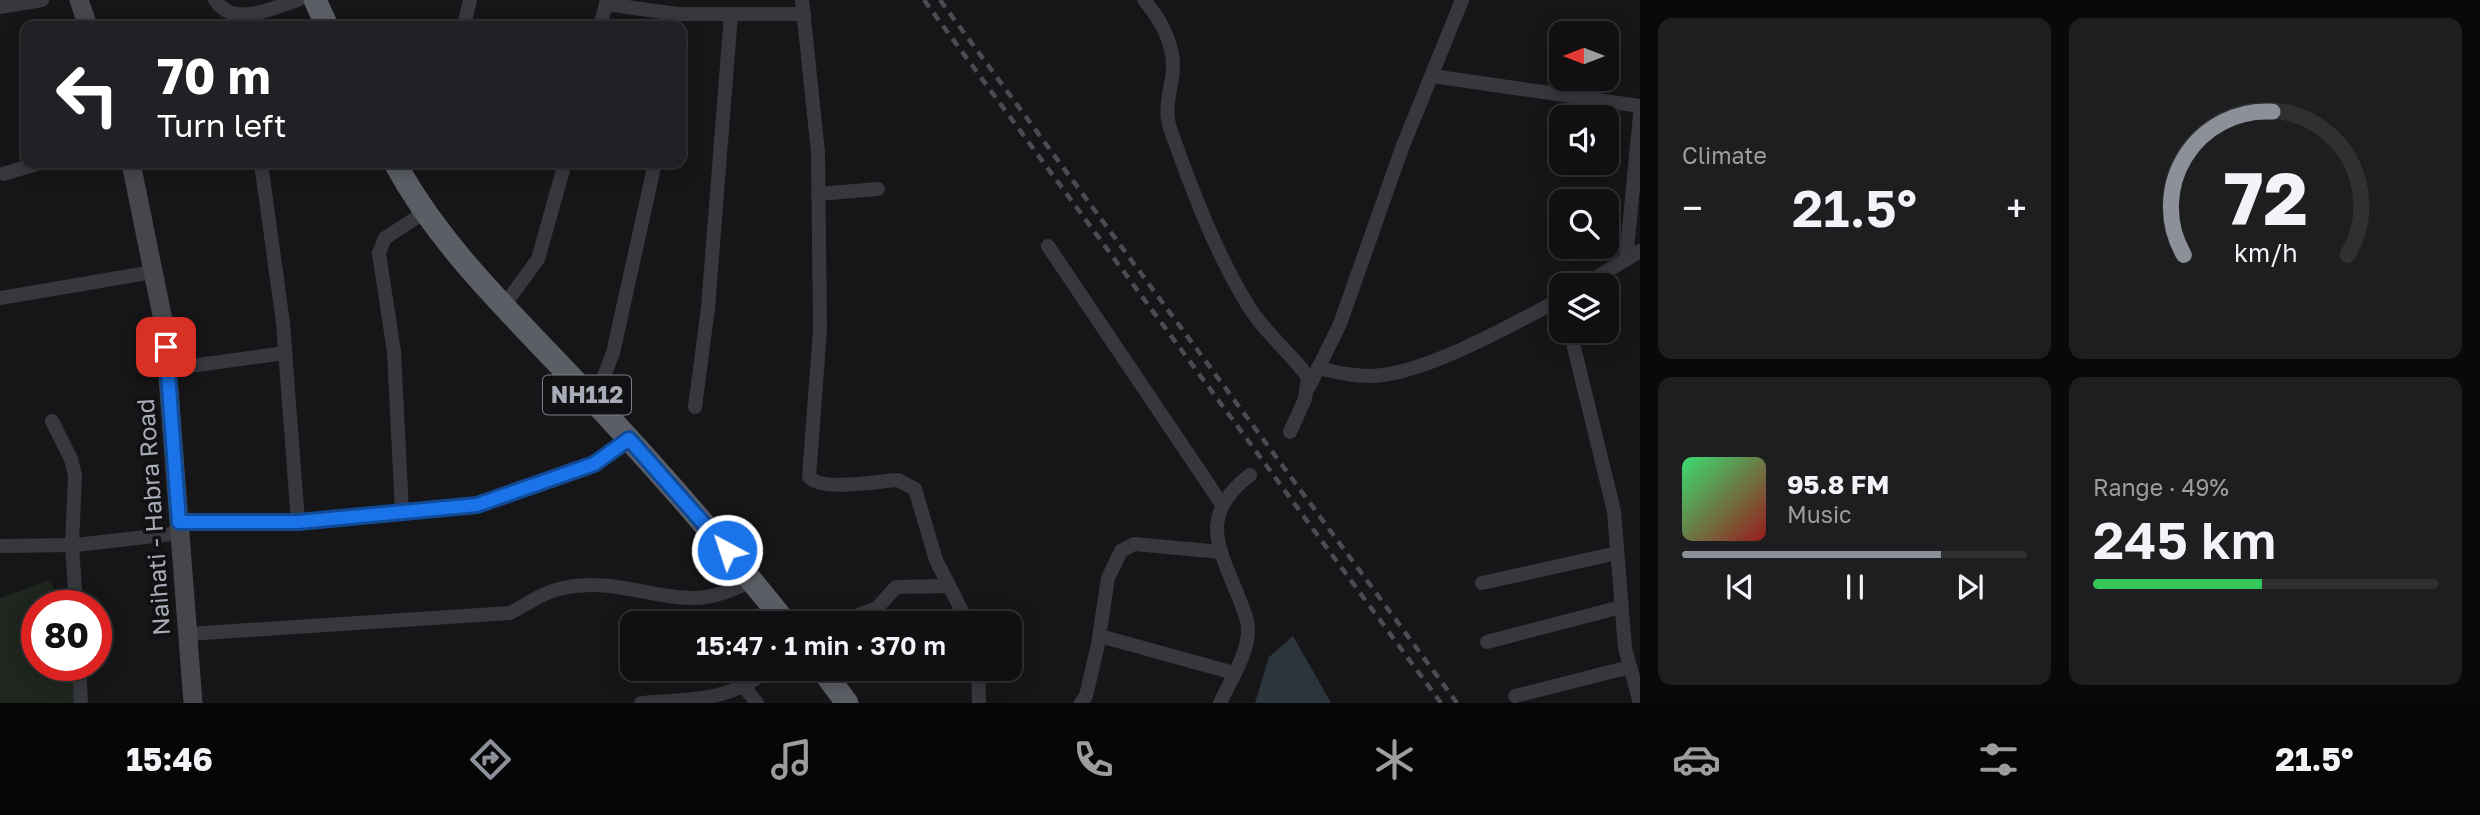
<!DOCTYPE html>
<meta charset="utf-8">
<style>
:root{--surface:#101012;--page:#1e1e20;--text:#f1f3f6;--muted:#9c9d9f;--line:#303032;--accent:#8c9099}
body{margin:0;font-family:"Golos Text",sans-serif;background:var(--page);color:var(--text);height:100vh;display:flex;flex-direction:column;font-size:26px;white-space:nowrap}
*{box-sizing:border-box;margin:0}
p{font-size:23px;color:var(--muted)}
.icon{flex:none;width:38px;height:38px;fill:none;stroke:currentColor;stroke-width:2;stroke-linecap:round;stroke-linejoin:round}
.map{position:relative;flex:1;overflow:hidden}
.drawer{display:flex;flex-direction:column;gap:18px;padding:18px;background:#09090a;width:840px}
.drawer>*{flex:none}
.hud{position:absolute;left:21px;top:21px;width:665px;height:147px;border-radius:14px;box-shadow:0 4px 18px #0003,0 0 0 2px var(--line);background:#202124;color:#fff;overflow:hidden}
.needle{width:46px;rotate:270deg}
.fabs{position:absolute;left:1549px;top:21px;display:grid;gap:14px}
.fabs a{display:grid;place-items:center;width:70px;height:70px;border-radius:14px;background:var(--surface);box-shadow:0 4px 18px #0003,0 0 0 2px var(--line);font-size:35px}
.speed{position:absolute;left:21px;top:590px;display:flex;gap:14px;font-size:35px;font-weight:700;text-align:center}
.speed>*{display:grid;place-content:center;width:91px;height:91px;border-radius:50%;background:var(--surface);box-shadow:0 4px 18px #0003,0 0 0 2px var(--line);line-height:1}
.speed .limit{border:10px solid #d22;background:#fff;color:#111}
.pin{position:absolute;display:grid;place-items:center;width:60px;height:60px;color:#fff;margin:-30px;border-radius:14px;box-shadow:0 4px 10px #0006}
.me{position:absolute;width:77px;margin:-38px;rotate:320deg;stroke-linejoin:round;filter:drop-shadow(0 0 5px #0008)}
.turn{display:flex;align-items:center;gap:24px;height:147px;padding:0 21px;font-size:32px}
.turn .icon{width:91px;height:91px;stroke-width:2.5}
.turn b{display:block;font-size:49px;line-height:60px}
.big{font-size:52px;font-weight:600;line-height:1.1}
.drawer .tile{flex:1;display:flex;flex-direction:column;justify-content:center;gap:10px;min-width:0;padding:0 24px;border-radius:14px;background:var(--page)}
.drawer .dial{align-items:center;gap:0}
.dial svg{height:182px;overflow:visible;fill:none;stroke:var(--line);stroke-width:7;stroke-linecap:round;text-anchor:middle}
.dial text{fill:var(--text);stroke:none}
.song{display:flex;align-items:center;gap:21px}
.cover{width:84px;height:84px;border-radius:10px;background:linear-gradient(135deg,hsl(140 70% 55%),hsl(0 70% 35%))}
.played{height:7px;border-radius:4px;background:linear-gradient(90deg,var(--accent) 75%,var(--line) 75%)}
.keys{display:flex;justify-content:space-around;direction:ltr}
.heat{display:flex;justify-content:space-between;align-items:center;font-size:38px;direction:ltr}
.charge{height:10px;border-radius:5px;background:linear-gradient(90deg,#34c759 49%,var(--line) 0)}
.drawer .tiles{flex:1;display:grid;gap:18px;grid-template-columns:repeat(2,1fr)}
.trip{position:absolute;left:620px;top:611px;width:402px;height:70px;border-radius:14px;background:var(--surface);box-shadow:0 4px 18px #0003,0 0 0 2px var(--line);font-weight:600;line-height:70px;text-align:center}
.tab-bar{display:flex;height:112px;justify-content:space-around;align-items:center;background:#060607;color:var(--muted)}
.tab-bar .icon{width:49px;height:49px}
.tab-bar .current{color:var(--accent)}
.tab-bar b{font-size:32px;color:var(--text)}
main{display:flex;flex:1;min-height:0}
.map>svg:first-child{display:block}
.green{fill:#1e261f}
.water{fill:#2c353c}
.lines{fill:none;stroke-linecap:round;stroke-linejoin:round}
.minor{stroke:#37383d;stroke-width:14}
.secondary{stroke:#45474d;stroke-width:19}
.trunk{stroke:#5b5e65;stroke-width:23}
.rail{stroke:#4a4c52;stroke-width:4.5;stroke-dasharray:9 7;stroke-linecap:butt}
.route-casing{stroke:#114b97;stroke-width:18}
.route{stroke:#1a73e8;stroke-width:12}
.labels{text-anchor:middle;stroke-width:7;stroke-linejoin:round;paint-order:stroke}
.shield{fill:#111113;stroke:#7b7e86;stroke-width:2}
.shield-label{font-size:23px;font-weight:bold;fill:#a8acb8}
.street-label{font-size:24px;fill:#a8acb8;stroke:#111113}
</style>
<main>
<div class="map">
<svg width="1640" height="703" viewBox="0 0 1640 703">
<rect width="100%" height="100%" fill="#161618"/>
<path class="green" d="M 50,580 L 62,605 L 37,606 L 37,665 L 72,665 L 75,703 L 0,703 L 0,598 Z"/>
<path class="water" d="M 1293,636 L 1331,703 L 1255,703 L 1269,657 Z"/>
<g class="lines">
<g class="minor">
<path d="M 215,0 C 233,28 272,8 298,0"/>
<path d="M 802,0 L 818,152 L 820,330 L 809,477 C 822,492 878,481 898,480 L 915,489 L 936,560 L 968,623"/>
<path d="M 1144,0 C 1162,21 1177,49 1172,78 C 1169,96 1164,113 1171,131 C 1192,190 1216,254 1249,307 C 1265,333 1290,352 1308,377 L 1305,399 L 1290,432"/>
<path d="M 606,4 L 677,14 L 804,14"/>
<path d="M 0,7 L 42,0"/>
<path d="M 464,26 L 470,0"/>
<path d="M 600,26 L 607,0"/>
<path d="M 1432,76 L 1640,106"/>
<path d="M 261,163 L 283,323 L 298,522"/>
<path d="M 3,174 L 40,163"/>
<path d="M 818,194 L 878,189"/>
<path d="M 1048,246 L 1221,503"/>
<path d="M 1626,260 L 1640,115"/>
<path d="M 1584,285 L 1640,251"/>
<path d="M 0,298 L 153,272"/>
<path d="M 503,307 L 538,259 L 565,163"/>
<path d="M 1570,331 L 1614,511 L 1625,648 L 1640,703"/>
<path d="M 1318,368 C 1339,373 1361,378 1383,375 C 1436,368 1513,324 1561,299"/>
<path d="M 168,369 L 285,353"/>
<path d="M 1309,387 L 1340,324 L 1402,148 L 1462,0"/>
<path d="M 594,401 L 613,353 L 655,163"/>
<path d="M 695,407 L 708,308 L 731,14"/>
<path d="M 52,421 L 71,459 L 75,475 L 72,545 L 76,606"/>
<path d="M 402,512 L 394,352 L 379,253 L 385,238 L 425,212"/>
<path d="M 179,522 L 298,522 L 477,504 L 594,464 L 629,439"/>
<path d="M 0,546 L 76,545 L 180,533"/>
<path d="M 1482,583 L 1617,553"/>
<path d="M 838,623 L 877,608 L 896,587 L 949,586"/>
<path d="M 188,634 L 510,613 C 528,604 543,592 563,588 C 613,577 650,599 696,598 C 717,597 734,589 752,581"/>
<path d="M 1100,636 L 1234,673"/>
<path d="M 1487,642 L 1621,607"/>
<path d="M 79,665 L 81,703"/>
<path d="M 978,668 L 979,703"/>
<path d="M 745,688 L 757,703"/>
<path d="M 1515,696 L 1630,667"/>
<path d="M 641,703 C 690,699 731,702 770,668"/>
<path d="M 1081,703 L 1086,696 L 1098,644 L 1108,578 L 1121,551 L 1134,544 L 1221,552"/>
<path d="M 1220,703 C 1230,681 1249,653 1248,628 C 1248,618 1242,607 1239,598 C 1218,546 1198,515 1250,475"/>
</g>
<g class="secondary">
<path d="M 79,0 L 88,26"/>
<path d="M 131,163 L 164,325 L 193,703"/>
</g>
<g class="trunk">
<path d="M 315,0 L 327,26"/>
<path d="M 395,163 C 440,246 509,311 573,379 C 648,458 718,538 786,623"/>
<path d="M 821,668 L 847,703"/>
</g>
<g class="rail">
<path d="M 924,0 L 1441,703"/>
<path d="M 940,0 L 1457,703"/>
</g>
</g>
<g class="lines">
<defs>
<path id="route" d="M 166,347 L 179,522 L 298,522 L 477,505 L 594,464 L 629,439 L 727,550"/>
</defs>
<use href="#route" class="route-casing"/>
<use href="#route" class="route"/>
</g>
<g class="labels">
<rect class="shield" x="543" y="375.5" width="88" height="39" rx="5"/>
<g class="shield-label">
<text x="587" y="403">NH112</text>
</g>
<g class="street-label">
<text transform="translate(154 517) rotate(-94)" y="8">Naihati - Habra Road</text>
</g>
</g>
</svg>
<div class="fabs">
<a><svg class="needle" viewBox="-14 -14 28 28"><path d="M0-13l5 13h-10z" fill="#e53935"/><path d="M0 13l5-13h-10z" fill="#9c9d9f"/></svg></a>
<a><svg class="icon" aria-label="sound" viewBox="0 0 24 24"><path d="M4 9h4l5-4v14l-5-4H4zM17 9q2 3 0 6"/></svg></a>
<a><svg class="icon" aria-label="search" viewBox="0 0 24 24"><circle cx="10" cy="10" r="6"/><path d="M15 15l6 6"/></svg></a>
<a><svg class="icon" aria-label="layers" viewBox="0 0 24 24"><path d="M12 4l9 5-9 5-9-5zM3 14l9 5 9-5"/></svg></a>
</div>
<div class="speed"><div class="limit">80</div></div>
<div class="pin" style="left:166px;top:347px;background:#d93025"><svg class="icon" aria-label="arrive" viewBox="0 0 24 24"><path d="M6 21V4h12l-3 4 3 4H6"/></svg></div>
<svg class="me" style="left:727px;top:550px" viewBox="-20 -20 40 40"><circle r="17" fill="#1a73e8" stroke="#fff" stroke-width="3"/><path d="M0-11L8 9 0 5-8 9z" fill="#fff"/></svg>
<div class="trip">15:47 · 1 min · 370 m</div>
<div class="hud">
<div class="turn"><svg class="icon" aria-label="left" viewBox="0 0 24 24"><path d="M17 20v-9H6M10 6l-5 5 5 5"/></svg><div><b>70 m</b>Turn left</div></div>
</div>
</div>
<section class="drawer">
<div class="tiles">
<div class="tile"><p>Climate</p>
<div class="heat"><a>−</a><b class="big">21.5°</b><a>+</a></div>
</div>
<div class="tile dial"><svg viewBox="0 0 100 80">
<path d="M14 69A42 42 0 1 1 86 69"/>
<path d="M14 69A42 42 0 0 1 53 6" stroke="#8c9099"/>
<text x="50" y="56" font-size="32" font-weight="700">72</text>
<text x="50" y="72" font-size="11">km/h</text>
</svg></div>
<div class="tile">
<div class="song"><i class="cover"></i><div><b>95.8 FM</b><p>Music</p></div></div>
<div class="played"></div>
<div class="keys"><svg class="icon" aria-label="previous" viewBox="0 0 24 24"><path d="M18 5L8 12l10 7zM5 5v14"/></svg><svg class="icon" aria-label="pause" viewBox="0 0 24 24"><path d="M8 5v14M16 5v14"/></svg><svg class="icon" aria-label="next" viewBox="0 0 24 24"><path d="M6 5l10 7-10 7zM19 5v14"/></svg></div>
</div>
<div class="tile"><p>Range · 49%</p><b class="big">245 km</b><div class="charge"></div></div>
</div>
</section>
</main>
<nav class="tab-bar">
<b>15:46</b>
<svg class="icon current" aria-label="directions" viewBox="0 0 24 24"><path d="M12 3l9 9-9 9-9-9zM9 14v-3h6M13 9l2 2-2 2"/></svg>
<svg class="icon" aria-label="music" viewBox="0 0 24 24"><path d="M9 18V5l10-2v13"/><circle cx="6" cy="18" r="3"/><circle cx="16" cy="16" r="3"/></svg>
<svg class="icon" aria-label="phone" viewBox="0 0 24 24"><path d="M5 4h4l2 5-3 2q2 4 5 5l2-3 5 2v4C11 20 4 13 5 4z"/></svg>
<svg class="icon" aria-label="climate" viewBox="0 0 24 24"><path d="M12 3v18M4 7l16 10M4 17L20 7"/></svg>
<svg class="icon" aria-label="car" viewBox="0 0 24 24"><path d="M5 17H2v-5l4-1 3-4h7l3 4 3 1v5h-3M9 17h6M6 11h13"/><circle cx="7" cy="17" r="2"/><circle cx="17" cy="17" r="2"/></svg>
<svg class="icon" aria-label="filters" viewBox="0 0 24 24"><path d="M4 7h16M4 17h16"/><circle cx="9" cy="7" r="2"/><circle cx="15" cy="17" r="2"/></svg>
<b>21.5°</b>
</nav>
